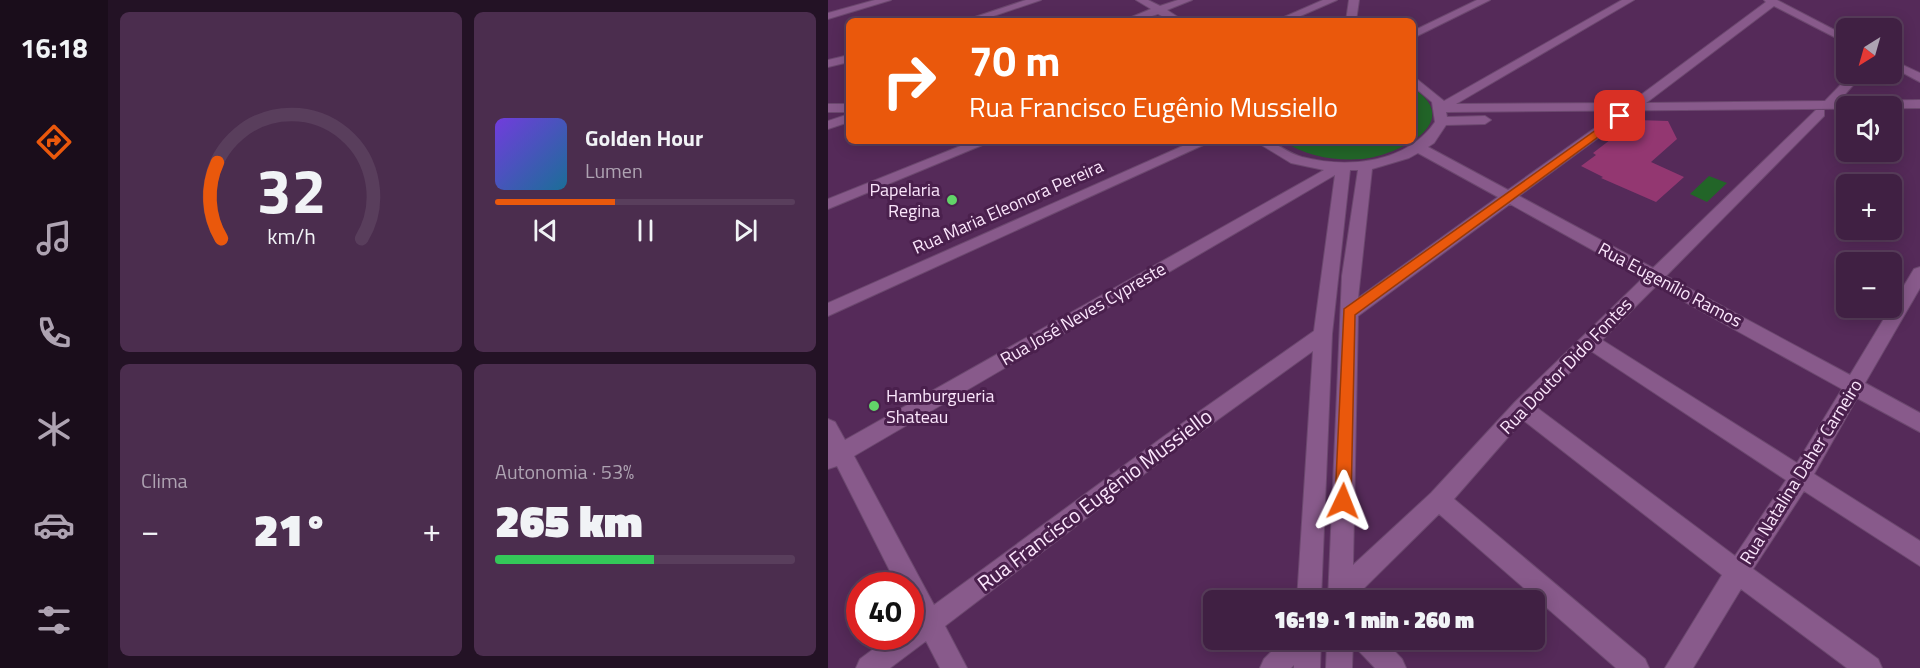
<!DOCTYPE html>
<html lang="pt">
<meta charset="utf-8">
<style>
:root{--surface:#402043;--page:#4b2d4e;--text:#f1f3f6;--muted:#aea3b2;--line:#593e5c;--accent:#ea580c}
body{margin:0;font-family:"Titillium Web",sans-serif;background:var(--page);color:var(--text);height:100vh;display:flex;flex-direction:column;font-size:22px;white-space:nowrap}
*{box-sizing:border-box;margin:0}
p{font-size:20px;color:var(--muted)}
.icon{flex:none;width:33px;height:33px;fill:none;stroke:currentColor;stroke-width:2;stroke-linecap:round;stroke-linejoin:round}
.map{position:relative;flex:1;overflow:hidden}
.sheet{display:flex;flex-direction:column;gap:12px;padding:12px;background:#231225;width:720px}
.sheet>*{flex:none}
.hud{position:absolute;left:18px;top:18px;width:570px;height:126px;border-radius:9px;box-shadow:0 3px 15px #0003,0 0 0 2px var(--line);background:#ea580c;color:#fff;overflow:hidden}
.needle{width:39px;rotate:217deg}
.buttons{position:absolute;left:1008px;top:18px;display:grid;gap:12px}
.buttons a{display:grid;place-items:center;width:66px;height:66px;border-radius:9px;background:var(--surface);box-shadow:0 3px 15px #0003,0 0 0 2px var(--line);font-size:30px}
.speed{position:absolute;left:18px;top:572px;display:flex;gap:12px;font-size:30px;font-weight:700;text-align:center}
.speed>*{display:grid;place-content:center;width:78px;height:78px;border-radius:50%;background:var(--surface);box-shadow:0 3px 15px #0003,0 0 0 2px var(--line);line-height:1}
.speed .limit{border:9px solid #d22;background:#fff;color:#111}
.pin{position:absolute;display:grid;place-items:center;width:51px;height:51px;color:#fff;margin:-26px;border-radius:12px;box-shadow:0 3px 9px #0006}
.me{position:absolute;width:66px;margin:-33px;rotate:2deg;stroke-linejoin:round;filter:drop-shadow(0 0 4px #0008)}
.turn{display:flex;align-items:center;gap:21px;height:126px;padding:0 24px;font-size:27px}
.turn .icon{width:78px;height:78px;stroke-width:2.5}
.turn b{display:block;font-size:42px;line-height:51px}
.big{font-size:45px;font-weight:800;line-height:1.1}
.sheet .card{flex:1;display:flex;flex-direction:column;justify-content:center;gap:9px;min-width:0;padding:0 21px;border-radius:9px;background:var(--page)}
.sheet .dial{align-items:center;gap:0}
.dial svg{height:156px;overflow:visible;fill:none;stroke:var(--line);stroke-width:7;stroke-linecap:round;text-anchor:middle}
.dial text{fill:var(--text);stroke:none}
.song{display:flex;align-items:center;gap:18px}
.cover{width:72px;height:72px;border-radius:9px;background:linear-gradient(135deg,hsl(260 70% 55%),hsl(200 70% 35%))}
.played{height:6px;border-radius:3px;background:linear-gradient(90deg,var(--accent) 40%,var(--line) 40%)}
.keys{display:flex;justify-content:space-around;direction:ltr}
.heat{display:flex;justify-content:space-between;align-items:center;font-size:33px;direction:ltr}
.charge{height:9px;border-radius:4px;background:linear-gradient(90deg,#34c759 53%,var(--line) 0)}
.sheet .tiles{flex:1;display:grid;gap:12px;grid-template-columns:repeat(2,1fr)}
.trip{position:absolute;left:375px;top:590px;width:342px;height:60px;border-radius:9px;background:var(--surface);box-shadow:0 3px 15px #0003,0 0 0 2px var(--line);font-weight:800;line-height:60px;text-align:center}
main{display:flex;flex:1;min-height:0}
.tabs{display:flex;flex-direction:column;width:108px;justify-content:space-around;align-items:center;background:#1a0d1b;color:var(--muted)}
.tabs .icon{width:42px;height:42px}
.tabs .on{color:var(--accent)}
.tabs b{font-size:27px;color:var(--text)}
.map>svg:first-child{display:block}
.green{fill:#226528}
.building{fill:#933771}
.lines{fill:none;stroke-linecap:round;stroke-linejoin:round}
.minor-casing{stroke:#6c486f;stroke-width:2}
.minor{fill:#885a8b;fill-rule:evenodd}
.route{fill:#ea580c;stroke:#983908;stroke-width:1.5}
.poi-dot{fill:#62d469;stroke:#4a204d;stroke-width:2}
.labels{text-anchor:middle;stroke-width:6;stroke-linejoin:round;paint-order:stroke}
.poi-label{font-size:18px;fill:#fbe6fc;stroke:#4a204d;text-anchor:end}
.street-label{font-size:18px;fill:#fbe6fc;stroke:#4a204d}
.near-street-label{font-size:21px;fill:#fbe6fc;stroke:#4a204d}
</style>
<main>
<nav class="tabs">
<b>16:18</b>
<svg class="icon on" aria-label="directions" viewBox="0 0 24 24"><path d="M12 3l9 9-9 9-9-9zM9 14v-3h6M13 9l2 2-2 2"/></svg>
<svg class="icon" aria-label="music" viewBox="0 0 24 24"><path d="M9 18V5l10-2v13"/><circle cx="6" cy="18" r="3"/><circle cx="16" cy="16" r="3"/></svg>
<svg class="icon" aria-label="phone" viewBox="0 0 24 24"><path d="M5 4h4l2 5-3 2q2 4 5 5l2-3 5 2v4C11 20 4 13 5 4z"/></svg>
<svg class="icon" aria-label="climate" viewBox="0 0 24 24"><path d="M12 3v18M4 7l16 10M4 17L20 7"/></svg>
<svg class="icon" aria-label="car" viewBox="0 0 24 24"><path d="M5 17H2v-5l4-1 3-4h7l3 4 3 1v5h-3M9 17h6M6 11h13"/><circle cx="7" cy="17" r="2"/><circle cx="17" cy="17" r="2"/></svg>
<svg class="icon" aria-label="filters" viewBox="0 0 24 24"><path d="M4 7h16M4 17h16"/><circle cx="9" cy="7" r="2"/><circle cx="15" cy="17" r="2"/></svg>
</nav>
<section class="sheet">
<div class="tiles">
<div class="card dial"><svg viewBox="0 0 100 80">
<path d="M14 69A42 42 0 1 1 86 69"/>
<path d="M14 69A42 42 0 0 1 12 30" stroke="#ea580c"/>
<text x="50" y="56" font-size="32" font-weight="700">32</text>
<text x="50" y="72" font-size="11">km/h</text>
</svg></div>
<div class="card">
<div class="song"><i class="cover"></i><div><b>Golden Hour</b><p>Lumen</p></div></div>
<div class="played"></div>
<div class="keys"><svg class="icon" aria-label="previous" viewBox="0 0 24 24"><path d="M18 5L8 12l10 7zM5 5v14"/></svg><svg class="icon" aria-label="pause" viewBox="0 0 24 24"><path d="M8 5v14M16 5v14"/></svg><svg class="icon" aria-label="next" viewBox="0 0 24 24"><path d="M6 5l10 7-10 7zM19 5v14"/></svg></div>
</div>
<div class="card"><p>Clima</p>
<div class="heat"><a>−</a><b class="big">21°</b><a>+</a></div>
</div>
<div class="card"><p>Autonomia · 53%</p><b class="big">265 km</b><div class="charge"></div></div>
</div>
</section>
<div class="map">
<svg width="1092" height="668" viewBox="0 0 1092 668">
<rect width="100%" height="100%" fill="#552a59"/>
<g class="green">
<path d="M 585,88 C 638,123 569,155 535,159 C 507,161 479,157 455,141 L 585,141 Z"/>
<path d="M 881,176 L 899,183 L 879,202 L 862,194 Z"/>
</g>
<path class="building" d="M 808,120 L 840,121 L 849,139 L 823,162 L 856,177 L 828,202 L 773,178 L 775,177 L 753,166 L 768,155 L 765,153 Z"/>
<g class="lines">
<defs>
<g id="minor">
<path d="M 47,0 L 63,0 L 0,19 L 0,13 Z"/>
<path d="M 198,0 L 213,0 L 151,21 L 135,21 Z"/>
<path d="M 308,0 L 320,0 L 332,6 L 350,0 L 364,0 L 339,10 L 356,21 L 343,21 L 330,14 L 309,21 L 294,21 L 323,9 Z"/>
<path d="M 495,0 L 509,0 L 461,21 L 447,21 Z"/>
<path d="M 521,0 L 531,0 L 528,21 L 518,21 Z"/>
<path d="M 649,0 L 662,0 L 585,38 L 585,31 Z"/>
<path d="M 794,0 L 806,0 L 628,104 L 802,103 L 938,2 L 936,0 L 949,0 L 1018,36 L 1018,43 L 946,6 L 818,103 L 997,101 L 1023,74 L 1035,74 L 1011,101 L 1092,100 L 1092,108 L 618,112 L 619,117 L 657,116 L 663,120 L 657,124 L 618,125 L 606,143 L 600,147 L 680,190 L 788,113 L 796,113 L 796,119 L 691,196 L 825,268 L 988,110 L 996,110 L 996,116 L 838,276 L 1022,375 L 1086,269 L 1092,267 L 1092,288 L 1037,383 L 1092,413 L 1092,432 L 1029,398 L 986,474 L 1092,541 L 1092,566 L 976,491 L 925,569 L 1050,659 L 1054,668 L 1019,668 L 913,589 L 865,668 L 837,668 L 894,575 L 695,420 L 626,499 L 817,659 L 821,668 L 788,668 L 611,514 L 524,600 L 500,600 L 514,276 L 530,170 L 522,170 L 504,334 L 493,600 L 469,600 L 485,351 L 349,449 L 117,626 L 139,668 L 112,668 L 98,641 L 62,668 L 28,668 L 32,659 L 63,636 L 82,636 L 82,622 L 86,619 L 82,612 L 82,585 L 69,585 L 9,466 L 0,469 L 0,419 L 7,422 L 17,440 L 496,170 L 463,163 L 427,141 C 452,141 454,151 474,157 C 520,169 579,163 607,122 L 604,102 L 585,86 L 585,76 L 616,101 ZM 590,153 L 670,197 L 530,298 L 544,169 L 581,158 ZM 507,175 L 486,331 L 335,437 L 106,605 L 26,456 ZM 682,204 L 815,278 L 687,402 L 603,493 L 525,565 L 530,316 ZM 828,286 L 1014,389 L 969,463 L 774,340 ZM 763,351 L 958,480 L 907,556 L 708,407 Z"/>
<path d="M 21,55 L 21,62 L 0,67 L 0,60 Z"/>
<path d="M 1064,60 L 1092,73 L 1092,82 L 1064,67 Z"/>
<rect x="0" y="104" width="21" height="8"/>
<path d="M 21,114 L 21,122 L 0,129 L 0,121 Z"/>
<path d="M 145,141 L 164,141 L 0,209 L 0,199 Z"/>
<path d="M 366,141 L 384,141 L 0,316 L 0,303 Z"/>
<path d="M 456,639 L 493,639 L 492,668 L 466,668 L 466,665 L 463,668 L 432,668 L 436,659 Z"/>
<path d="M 499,639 L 555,639 L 574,659 L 578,668 L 547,668 L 528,648 L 525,640 L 524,668 L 498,668 Z"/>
</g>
</defs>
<use href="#minor" class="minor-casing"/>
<use href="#minor" class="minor"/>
</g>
<path class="route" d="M 792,113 L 797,116 L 796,118 L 527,315 L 523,501 L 521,506 L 515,508 L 509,506 L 507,501 L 516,309 Z"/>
<g class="poi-dot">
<circle cx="124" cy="200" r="6"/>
<circle cx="46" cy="406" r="6"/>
</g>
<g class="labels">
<g class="poi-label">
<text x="112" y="196">Papelaria<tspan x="112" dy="21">Regina</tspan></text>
<text x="58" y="402" text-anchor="start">Hamburgueria<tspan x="58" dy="21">Shateau</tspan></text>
</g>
<g class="street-label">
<text transform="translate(180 207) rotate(-24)" y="6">Rua Maria Eleonora Pereira</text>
<text transform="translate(842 285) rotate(28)" y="6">Rua Eugenílio Ramos</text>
<text transform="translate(255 314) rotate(-30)" y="6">Rua José Neves Cypreste</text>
<text transform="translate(738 366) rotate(-46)" y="6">Rua Doutor Dido Fontes</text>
<text transform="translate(973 472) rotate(-58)" y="6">Rua Natalina Daher Carneiro</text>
</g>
<g class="near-street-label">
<text transform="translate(267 500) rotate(-37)" y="7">Rua Francisco Eugênio Mussiello</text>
</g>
</g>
</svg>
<div class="buttons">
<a><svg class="needle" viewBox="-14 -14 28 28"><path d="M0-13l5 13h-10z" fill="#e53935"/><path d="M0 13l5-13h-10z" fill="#aea3b2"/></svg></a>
<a><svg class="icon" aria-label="sound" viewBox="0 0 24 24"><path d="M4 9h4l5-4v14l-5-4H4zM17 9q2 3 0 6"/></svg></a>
<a>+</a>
<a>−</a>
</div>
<div class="speed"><div class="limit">40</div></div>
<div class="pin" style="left:792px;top:116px;background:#d93025"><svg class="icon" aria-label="arrive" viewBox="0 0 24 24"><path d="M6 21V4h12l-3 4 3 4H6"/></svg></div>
<svg class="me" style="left:515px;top:501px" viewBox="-20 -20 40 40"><path d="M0-17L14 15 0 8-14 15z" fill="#ea580c" stroke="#fff" stroke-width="4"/></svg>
<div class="trip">16:19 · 1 min · 260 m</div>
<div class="hud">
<div class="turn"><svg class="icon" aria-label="right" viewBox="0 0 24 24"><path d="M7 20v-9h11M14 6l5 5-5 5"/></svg><div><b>70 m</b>Rua Francisco Eugênio Mussiello</div></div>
</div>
</div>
</main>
